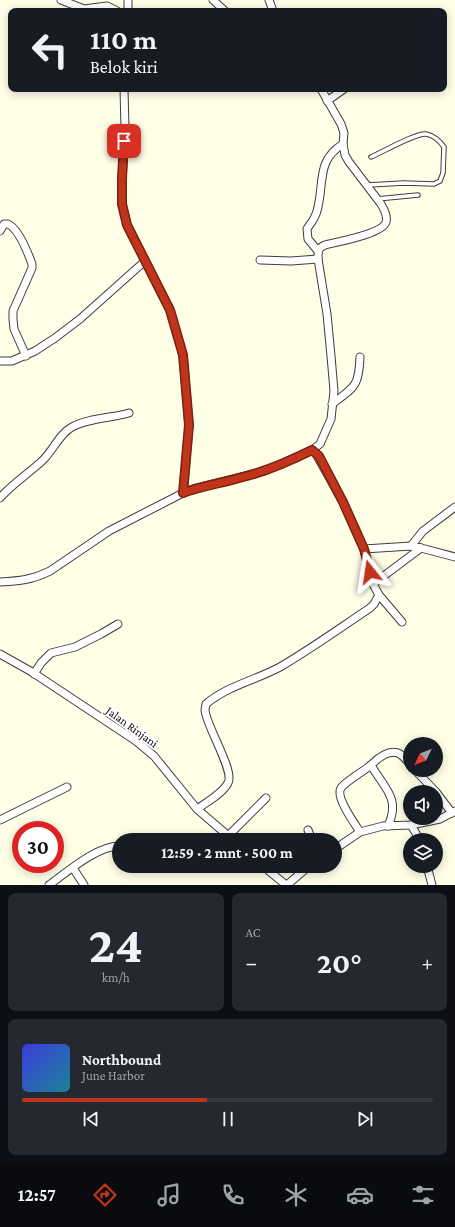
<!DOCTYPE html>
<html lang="id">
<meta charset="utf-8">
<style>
:root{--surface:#171b24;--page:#242831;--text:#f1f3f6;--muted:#9ea1a6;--line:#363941;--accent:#c1341c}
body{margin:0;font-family:"Crimson Pro",serif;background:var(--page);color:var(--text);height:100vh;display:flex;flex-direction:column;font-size:15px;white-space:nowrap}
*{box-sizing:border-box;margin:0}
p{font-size:13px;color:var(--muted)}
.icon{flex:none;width:22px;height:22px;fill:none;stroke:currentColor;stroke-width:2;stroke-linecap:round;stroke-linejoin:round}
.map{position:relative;height:885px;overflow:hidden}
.sheet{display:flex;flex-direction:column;gap:8px;padding:8px;background:#0d0f14;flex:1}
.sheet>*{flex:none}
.hud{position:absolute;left:8px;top:8px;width:439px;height:84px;border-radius:8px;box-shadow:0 2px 10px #0003;background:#171b24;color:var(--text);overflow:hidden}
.needle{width:26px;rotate:227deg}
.buttons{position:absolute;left:403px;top:737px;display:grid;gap:8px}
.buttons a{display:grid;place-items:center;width:40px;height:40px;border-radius:50%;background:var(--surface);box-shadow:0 2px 10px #0003;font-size:20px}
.speed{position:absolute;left:12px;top:821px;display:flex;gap:8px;font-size:20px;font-weight:700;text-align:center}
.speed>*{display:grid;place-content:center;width:52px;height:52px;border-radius:50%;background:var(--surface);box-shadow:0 2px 10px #0003;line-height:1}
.speed .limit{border:6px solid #d22;background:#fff;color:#111}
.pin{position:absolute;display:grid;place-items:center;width:34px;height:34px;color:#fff;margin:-17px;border-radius:8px;box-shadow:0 2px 6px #0006}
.me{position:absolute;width:44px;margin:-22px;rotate:345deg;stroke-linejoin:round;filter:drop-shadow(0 0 3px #0008)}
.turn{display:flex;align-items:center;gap:14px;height:84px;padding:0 16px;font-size:18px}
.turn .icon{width:52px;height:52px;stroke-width:2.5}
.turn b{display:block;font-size:28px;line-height:34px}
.big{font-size:30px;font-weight:700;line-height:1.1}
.sheet .widget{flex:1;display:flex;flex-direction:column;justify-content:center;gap:6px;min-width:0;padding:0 14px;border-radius:8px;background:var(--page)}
.sheet .dial{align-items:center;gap:0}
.dial b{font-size:52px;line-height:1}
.song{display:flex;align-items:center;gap:12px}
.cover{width:48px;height:48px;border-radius:6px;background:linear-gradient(135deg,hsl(240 70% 55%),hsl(190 70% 35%))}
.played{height:4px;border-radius:2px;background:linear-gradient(90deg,var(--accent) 45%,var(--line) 45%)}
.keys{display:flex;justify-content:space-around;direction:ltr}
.heat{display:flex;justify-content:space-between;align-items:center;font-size:22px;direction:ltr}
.sheet .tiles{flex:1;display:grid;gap:8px;grid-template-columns:1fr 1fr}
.widget:last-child{grid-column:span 2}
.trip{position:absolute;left:112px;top:833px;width:230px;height:40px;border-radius:20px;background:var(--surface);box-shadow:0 2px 10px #0003;font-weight:700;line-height:40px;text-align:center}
.tabs{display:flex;height:64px;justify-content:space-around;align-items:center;background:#090b0e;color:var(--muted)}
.tabs .icon{width:28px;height:28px}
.tabs .selected{color:var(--accent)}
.tabs b{font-size:18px;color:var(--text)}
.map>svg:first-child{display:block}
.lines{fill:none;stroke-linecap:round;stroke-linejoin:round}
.lane-casing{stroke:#3e3e3e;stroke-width:5.5}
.street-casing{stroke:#3e3e3e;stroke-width:9}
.lane{stroke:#fff;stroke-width:3.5}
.street{stroke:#fff;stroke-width:7}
.route-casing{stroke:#7d2212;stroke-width:10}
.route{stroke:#c1341c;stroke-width:7}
.labels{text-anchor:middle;stroke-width:4;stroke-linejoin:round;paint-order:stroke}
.street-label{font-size:12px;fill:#0b0b0b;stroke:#fff}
</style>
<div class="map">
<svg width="455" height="885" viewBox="0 0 455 885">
<rect width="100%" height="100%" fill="#ffffe8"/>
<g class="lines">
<defs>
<g id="lane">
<path d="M 368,185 L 404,183 L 434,184 L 440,181 L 443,173 L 444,147 C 440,141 433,135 426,134 C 415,133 383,152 371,157"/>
<path d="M 377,199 L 418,195"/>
</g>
<g id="street">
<path d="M 61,0 L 84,9 L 107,6 L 117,11"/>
<path d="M 213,0 L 225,11"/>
<path d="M 269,0 L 273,11"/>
<path d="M 128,11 L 128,0"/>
<path d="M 124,89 L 125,129 L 122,179 L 122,204 L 127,225 L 170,310 L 183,355 L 189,425 L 183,493"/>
<path d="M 327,101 L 344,89"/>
<path d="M 0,231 L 4,224 L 8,224 C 19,229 28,253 32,264 L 32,268 L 13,311 L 13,319 L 14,329 L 26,356"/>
<path d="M 318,251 L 308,239 L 307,229 C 309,225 314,220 315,216 C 317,213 317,210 318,207 C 324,181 317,160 343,144"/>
<path d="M 260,260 L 291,261 L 318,259"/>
<path d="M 0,361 L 12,361 L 35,351 L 55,338 L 80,319 L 145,261"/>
<path d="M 332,404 C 355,387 359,386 360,357"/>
<path d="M 312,450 L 320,444 L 331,419 L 334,391 L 331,356 L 327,314 L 318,259 C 318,251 318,248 325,245 C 336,242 383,234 386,222 C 388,216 384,209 381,204 L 349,162 L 345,155 L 343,144 L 344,133 L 341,124 L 321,89"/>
<path d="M 0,498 C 12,484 28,474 42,461 C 53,451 59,434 72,427 C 88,418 112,418 129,413"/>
<path d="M 411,546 L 423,531 L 455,507"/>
<path d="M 364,549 L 411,546 L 421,548 L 455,557"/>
<path d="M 0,582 C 19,581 32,580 50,571 L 109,531 L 183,493 L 196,488 L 265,471 L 312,450 L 315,452 L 343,502 L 364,549 L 373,584 L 379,595 L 374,604 L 370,608 C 340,628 311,649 280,667 C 256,680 227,686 206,704 C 206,706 205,708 205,710 C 206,726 235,771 228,783 C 222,794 207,802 197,809"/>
<path d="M 373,584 L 421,548"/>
<path d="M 379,595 L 402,622"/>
<path d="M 0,654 L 32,672 L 136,741 L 154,756 L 197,809 L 233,840"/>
<path d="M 34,674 L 41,663 L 51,653 L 75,647 L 101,634 L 118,624"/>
<path d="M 415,770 L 436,792"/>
<path d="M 436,792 L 452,813"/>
<path d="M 0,820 L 67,787"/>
<path d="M 411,825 L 420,840"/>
<path d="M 388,826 C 401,798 384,788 371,765 C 377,759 388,750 398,753 C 403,755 407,761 410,764"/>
<path d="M 308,830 L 312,840"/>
<path d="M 360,832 C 355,824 335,797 341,788 C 346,781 364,771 371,765"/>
<path d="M 228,836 L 266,798"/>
<path d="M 335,849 L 360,832 L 383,826 L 411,825 L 440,819 L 455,811"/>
<path d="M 153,866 L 159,866"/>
<path d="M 263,866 L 286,885"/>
<path d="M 427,866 L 432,885"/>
<path d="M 73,868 L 84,885"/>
<path d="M 49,885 C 67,872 97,846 119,846"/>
<path d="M 287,885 L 309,866"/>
</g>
</defs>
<use href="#lane" class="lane-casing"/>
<use href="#street" class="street-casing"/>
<use href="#lane" class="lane"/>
<use href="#street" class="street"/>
</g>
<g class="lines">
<defs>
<path id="route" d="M 124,141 L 122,179 L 122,204 L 127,225 L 170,310 L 183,355 L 189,425 L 183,493 C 202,486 223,483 243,477 C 267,471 290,461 312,450 L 319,456 L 343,502 L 364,549 L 370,572"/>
</defs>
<use href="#route" class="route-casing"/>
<use href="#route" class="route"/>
</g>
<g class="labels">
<g class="street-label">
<text transform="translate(132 727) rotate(36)" y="4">Jalan Rinjani</text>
</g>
</g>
</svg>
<div class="buttons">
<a><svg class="needle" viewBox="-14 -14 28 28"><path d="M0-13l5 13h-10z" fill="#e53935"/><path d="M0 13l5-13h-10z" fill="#9ea1a6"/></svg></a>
<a><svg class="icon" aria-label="sound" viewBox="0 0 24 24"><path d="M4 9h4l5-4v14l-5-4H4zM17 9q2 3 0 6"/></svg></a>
<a><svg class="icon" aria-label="layers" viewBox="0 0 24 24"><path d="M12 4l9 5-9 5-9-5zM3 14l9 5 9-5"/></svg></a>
</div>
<div class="speed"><div class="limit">30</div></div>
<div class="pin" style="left:124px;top:141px;background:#d93025"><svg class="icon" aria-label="arrive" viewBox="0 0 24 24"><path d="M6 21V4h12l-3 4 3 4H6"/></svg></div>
<svg class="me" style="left:370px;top:572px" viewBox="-20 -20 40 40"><path d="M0-17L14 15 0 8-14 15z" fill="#c1341c" stroke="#fff" stroke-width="4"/></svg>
<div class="trip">12:59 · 2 mnt · 500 m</div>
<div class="hud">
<div class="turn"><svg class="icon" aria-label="left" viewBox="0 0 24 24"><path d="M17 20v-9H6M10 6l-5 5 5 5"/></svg><div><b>110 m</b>Belok kiri</div></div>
</div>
</div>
<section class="sheet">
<div class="tiles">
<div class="widget dial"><b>24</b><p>km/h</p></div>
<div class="widget"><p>AC</p>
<div class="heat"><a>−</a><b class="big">20°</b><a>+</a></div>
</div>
<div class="widget">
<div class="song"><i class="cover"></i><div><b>Northbound</b><p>June Harbor</p></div></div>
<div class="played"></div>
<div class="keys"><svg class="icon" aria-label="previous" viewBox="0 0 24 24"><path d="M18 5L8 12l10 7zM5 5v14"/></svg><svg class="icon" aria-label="pause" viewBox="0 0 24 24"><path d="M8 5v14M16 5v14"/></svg><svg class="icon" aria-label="next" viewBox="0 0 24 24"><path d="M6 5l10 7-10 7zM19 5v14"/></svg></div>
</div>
</div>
</section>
<nav class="tabs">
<b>12:57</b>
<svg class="icon selected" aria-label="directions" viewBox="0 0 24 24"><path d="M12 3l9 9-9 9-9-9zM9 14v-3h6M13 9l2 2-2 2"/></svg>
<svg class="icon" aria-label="music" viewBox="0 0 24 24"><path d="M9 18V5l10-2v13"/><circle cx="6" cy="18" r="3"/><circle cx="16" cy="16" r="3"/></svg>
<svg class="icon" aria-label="phone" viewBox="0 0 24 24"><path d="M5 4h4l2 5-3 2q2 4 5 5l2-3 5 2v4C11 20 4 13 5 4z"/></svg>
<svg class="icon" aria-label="climate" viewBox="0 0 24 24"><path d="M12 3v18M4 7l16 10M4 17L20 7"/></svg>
<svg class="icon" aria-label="car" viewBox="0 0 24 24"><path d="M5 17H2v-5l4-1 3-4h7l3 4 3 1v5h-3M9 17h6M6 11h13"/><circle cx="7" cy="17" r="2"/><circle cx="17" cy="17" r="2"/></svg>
<svg class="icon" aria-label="filters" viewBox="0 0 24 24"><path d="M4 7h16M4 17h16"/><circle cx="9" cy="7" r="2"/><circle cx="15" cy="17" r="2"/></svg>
</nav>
